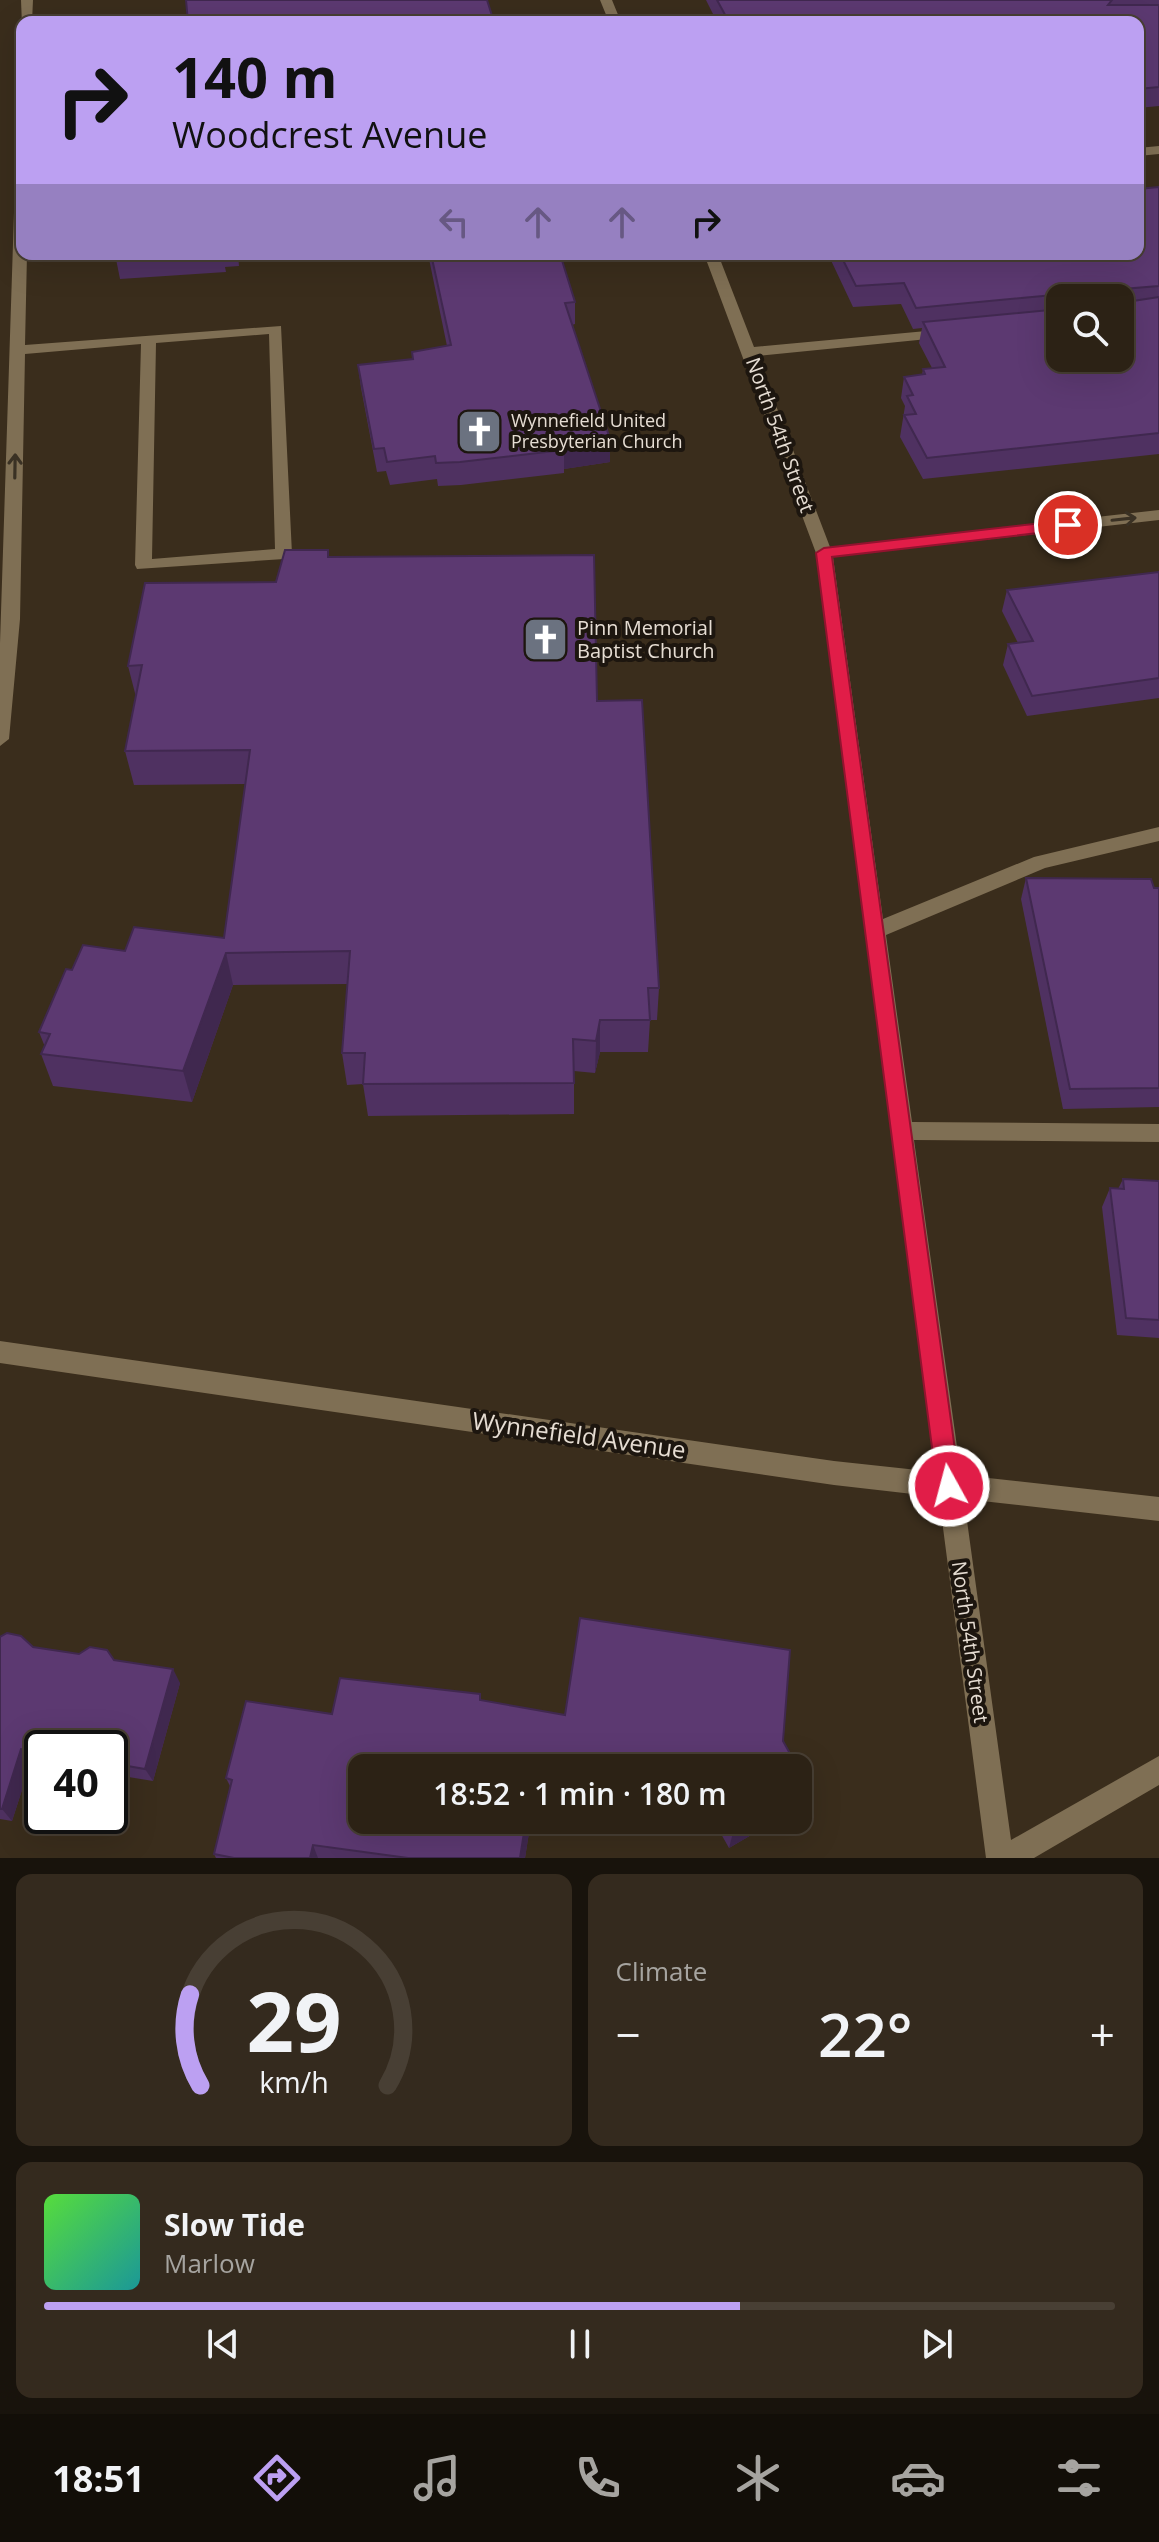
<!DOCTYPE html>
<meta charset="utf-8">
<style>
:root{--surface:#2c2215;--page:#342a1e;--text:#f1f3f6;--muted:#a6a4a0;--line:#483f34;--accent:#bca0f2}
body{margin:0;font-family:"Open Sans",sans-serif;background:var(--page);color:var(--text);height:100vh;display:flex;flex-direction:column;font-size:30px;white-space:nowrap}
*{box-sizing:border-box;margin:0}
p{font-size:26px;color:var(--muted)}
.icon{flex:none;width:44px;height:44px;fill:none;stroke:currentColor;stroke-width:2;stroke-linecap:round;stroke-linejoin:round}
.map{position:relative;height:1858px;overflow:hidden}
.sheet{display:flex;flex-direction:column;gap:16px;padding:16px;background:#18130c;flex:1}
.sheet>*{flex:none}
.banner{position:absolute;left:16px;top:16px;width:1128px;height:244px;border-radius:16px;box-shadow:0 8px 32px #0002,0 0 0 2px var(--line);background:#bca0f2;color:#111;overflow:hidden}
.controls{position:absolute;left:1046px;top:284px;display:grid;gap:16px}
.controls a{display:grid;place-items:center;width:88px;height:88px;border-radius:16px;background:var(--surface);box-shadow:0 8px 32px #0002,0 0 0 2px var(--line);font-size:40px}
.speed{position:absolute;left:24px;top:1730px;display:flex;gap:16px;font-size:40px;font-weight:700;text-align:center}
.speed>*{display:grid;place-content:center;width:104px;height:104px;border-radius:50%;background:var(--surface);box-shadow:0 8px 32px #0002,0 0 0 2px var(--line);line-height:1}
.speed .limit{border:4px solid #111;border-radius:12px;background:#fff;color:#111}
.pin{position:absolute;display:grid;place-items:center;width:68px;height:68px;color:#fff;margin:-34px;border:4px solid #fff;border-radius:50%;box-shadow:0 2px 8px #0007}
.me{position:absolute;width:88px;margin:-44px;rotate:353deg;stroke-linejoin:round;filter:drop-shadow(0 0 6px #0008)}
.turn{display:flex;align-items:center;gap:28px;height:168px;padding:0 24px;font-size:36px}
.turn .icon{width:104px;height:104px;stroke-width:2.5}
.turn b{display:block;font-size:56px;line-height:68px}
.lanes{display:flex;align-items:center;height:76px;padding:0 24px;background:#0003;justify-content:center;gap:40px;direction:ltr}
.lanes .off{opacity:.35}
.big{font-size:60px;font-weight:600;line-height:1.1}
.sheet .card{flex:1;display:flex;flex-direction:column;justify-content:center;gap:12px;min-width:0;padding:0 28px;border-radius:16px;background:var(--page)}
.sheet .dial{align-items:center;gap:0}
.dial svg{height:208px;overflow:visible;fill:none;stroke:var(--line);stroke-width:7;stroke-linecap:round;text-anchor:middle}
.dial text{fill:var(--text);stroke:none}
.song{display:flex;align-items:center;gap:24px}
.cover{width:96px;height:96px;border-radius:12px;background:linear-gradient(135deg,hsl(110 70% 55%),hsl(180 70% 35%))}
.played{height:8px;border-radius:4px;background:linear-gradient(90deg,var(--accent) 65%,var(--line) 65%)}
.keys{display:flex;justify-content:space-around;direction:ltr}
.heat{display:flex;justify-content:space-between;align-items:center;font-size:44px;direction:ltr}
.sheet .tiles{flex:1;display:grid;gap:16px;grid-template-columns:1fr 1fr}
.card:last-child{grid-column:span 2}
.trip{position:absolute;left:348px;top:1754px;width:464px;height:80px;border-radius:16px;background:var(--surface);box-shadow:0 8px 32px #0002,0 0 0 2px var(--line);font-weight:600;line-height:80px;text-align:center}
.dock{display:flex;height:128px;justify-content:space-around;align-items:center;background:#120e08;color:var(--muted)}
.dock .icon{width:56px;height:56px}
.dock .active{color:var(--accent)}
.dock b{font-size:36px;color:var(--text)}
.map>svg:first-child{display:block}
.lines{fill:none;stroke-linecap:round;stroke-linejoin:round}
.minor{fill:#7f6f54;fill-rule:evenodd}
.wall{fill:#4f3161;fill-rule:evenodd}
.shaded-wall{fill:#40284f}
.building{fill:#5c3971;stroke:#40284f;stroke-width:2}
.oneway{stroke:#3a3124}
.route{fill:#e11d48;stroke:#92132f;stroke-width:2}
.labels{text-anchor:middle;stroke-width:8;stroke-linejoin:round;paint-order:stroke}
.far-poi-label{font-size:18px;fill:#e6ddd3;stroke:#1d160f;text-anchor:start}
.street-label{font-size:20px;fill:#e6ddd3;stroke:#1d160f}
.poi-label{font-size:20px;fill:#e6ddd3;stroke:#1d160f;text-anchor:start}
.near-street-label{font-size:24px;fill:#e6ddd3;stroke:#1d160f}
</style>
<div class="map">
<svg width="1159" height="1858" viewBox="0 0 1159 1858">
<rect width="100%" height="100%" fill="#3a2d1c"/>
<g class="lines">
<g class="minor">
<path d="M 21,0 L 33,0 L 32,22 L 22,22 L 22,25 Z"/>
<path d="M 600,0 L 612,0 L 621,22 L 609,22 Z"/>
<path d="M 1159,146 L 1159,154 L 1138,156 L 1138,148 Z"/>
<path d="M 22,178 L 22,254 L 27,254 L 25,345 L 281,326 L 292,554 L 284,559 L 137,569 L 135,565 L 141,344 L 25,354 L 20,619 L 9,739 L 0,746 L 0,643 L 15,182 ZM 269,334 L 275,549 L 152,559 L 156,343 Z"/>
<path d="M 704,254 L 718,254 L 754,347 L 948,329 L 955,333 L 948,337 L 757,356 L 830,547 L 1159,510 L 1159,520 L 833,557 L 883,919 L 1034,857 L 1159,827 L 1159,841 L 1045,868 L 886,935 L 912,1122 L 1159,1124 L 1159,1142 L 914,1140 L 961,1475 L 1159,1497 L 1159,1521 L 964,1499 L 1011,1840 L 1159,1756 L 1159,1785 L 1034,1858 L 986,1858 L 939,1497 L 834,1485 L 0,1363 L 0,1341 L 834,1461 L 936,1472 L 816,553 Z"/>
</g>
</g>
<g class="wall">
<path d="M 706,0 L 1159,0 L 1159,106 L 1138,108 L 1138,22 L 717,22 Z"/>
<path d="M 1159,187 L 1159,454 L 923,479 L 900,437 L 905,406 L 901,398 L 904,377 L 922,375 L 923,369 L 932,368 L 919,343 L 922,328 L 913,329 L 901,304 L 853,307 L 828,254 L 1138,254 ZM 1060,298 L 1120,298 L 1060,358 Z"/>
<path d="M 115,254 L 238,254 L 239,266 L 225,267 L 226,272 L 120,279 Z"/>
<path d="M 330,254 L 407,254 L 331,260 Z"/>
<path d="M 428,254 L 560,254 L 575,302 L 575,324 L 572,325 L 610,462 L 564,469 L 564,473 L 461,485 L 438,486 L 437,479 L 390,485 L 386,471 L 377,472 L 361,388 L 358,365 L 412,359 L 412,352 L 447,346 Z"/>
<path d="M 329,557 L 597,701 L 659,988 L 657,1020 L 650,1020 L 648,1052 L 600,1052 L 595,1073 L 574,1071 L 574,1114 L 368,1116 L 363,1084 L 347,1085 L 342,1053 L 348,984 L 233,985 L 192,1102 L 53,1086 L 41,1054 L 45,1047 L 39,1032 L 72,970 L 125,951 L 224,938 L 246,784 L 134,785 L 125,751 L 136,697 L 128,666 L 276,582 Z"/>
<path d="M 1159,572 L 1159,698 L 1027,716 L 1003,665 L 1008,644 L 1018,643 L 1002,611 L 1007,590 Z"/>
<path d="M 1026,878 L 1159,888 L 1159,1107 L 1063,1109 L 1021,899 Z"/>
<path d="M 1123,1179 L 1159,1181 L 1159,1338 L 1117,1335 L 1102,1207 L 1110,1188 L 1118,1189 Z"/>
<path d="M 0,1637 L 33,1647 L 114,1660 L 180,1683 L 153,1781 L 110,1774 L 110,1748 L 42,1748 L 42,1763 L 31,1762 L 12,1821 L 0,1819 Z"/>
<path d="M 480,1694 L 481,1700 L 565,1715 L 783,1741 L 362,1768 L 362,1820 L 531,1820 L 525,1858 L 216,1858 L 214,1854 L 230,1786 L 226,1778 L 332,1714 Z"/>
<path d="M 649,1820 L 777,1820 L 729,1848 L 720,1832 Z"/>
</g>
<g class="shaded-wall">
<path d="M 610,439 L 610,462 L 564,469 L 564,450 L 563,446 Z"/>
<path d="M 226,953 L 233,985 L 192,1102 L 183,1071 Z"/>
<path d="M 600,1020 L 600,1052 L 595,1073 L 596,1041 Z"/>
<path d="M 173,1669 L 180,1683 L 153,1781 L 145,1769 Z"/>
<path d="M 21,1749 L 31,1762 L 12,1821 L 2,1809 Z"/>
<path d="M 807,1786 L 800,1806 L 798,1808 L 798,1791 Z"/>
<path d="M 526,1820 L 531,1820 L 525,1858 L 520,1858 Z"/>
<path d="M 749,1820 L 777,1820 L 729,1848 L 734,1829 Z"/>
<path d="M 313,1845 L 318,1858 L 310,1858 Z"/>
</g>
<g class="building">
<path d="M 186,0 L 487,0 L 494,22 L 188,22 Z"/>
<path d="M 717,0 L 1112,0 L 1108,5 L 1159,5 L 1159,87 L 1138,89 L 1138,22 L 729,22 Z"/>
<path d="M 1159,187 L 1159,286 L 1123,289 L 1126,302 L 1159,297 L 1159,433 L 927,458 L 904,415 L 916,414 L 907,396 L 913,395 L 904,377 L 925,374 L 923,369 L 945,367 L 923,322 L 1060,309 L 1060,358 L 1120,358 L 1120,298 L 1068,298 L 1064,294 L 916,308 L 904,283 L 856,286 L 840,254 L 1138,254 L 1138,189 Z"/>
<path d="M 115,254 L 150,254 L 116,256 Z"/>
<path d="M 431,254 L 560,254 L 575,302 L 565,303 L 610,439 L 563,446 L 564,450 L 460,462 L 436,463 L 435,456 L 387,462 L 384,448 L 374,449 L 358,365 L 413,359 L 412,352 L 451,345 Z"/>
<path d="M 285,550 L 328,550 L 328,557 L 594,555 L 597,701 L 642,700 L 659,988 L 648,988 L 650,1020 L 600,1020 L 596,1041 L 573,1039 L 574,1083 L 363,1084 L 365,1053 L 342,1053 L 350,951 L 226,953 L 183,1071 L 41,1054 L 50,1034 L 39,1032 L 66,969 L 72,970 L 83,945 L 125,951 L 134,927 L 224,938 L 250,750 L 125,751 L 142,665 L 128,666 L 145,583 L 276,582 Z"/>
<path d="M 1159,572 L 1159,678 L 1032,696 L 1008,644 L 1033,641 L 1007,590 Z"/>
<path d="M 1026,878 L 1151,879 L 1154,888 L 1159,888 L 1159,1088 L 1070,1089 Z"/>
<path d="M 1123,1179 L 1159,1181 L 1159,1320 L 1126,1318 L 1110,1188 L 1124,1189 Z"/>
<path d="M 580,1618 L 790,1650 L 783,1741 L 798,1768 L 362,1768 L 362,1820 L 526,1820 L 520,1858 L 408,1858 L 313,1845 L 310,1858 L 234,1858 L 214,1854 L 232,1780 L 226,1778 L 246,1701 L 332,1714 L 340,1678 L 480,1694 L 480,1700 L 565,1715 Z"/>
<path d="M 7,1633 L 21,1636 L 33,1647 L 79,1654 L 90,1647 L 107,1650 L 114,1660 L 173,1669 L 145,1769 L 110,1763 L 110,1748 L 42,1748 L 42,1752 L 21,1749 L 2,1809 L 0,1809 L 0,1637 Z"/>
<path d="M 798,1769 L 807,1786 L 798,1791 Z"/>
<path d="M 729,1820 L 749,1820 L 734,1829 Z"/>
</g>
<defs><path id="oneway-shaft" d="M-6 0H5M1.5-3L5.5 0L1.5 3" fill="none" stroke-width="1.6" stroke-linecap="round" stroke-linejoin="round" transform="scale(2)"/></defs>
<g class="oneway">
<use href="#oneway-shaft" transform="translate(15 466) rotate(-89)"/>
<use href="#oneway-shaft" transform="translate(1124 519) rotate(-6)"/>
</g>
<path class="route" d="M 1068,520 L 1073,522 L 1073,529 L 832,557 L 960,1486 L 957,1494 L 949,1497 L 941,1494 L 937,1486 L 816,553 L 824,548 Z"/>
<defs>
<symbol id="church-square" viewBox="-11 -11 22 22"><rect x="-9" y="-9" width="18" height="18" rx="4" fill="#6b7280" stroke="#1d160f"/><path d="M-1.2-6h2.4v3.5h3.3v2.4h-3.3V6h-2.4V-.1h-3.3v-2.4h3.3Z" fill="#fff"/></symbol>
</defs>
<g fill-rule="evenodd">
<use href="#church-square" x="454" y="406" width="51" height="51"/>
<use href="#church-square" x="520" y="614" width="51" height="51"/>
</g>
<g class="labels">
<g class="far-poi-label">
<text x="511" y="427">Wynnefield United<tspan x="511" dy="21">Presbyterian Church</tspan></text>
</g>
<g class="street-label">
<text transform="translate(780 435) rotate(70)" y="7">North 54th Street</text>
<text transform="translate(970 1642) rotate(82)" y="7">North 54th Street</text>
</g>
<g class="poi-label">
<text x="577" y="635">Pinn Memorial<tspan x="577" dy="23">Baptist Church</tspan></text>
</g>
<g class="near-street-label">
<text transform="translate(579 1436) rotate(8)" y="8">Wynnefield Avenue</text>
</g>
</g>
</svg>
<div class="controls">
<a><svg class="icon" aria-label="search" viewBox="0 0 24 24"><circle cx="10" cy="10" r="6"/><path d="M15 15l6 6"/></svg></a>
</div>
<div class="speed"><div class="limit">40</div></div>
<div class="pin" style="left:1068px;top:525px;background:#d93025"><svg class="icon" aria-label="arrive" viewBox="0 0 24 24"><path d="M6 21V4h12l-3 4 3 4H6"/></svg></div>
<svg class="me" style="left:949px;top:1486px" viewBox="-20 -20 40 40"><circle r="17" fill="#e11d48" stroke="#fff" stroke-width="3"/><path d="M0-11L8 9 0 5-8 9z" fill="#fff"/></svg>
<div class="trip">18:52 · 1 min · 180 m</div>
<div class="banner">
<div class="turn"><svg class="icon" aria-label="right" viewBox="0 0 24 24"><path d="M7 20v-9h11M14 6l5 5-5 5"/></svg><div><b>140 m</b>Woodcrest Avenue</div></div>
<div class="lanes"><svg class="icon off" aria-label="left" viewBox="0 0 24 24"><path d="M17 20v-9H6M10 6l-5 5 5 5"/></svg><svg class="icon off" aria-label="ahead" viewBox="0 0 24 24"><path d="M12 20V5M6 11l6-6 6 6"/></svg><svg class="icon off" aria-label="ahead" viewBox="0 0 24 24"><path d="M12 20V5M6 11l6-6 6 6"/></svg><svg class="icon" aria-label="right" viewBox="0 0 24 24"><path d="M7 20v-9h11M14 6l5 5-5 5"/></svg></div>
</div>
</div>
<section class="sheet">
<div class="tiles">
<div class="card dial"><svg viewBox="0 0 100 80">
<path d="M14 69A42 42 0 1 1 86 69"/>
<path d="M14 69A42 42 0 0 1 10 34" stroke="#bca0f2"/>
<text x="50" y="56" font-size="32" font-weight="700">29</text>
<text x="50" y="72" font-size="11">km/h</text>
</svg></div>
<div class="card"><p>Climate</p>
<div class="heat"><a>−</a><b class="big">22°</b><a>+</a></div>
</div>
<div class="card">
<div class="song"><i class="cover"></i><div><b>Slow Tide</b><p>Marlow</p></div></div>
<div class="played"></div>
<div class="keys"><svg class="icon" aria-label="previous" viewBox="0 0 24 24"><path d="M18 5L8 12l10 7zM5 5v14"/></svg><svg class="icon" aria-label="pause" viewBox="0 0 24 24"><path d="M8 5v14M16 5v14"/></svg><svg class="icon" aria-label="next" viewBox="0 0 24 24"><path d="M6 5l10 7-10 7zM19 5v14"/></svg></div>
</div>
</div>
</section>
<nav class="dock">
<b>18:51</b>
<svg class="icon active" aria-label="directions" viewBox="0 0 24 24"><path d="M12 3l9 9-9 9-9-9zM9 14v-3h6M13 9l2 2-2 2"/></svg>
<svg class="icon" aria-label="music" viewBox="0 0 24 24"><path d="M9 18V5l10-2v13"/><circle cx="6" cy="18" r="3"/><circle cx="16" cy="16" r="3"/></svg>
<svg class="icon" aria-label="phone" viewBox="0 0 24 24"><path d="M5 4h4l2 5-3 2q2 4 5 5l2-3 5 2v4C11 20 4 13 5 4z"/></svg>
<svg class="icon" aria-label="climate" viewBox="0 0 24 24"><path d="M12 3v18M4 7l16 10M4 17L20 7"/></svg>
<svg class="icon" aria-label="car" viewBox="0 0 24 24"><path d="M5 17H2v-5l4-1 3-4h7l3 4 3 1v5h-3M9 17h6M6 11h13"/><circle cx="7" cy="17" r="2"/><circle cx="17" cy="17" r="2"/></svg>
<svg class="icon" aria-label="filters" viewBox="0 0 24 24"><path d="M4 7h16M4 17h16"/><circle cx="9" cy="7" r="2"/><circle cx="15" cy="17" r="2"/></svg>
</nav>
